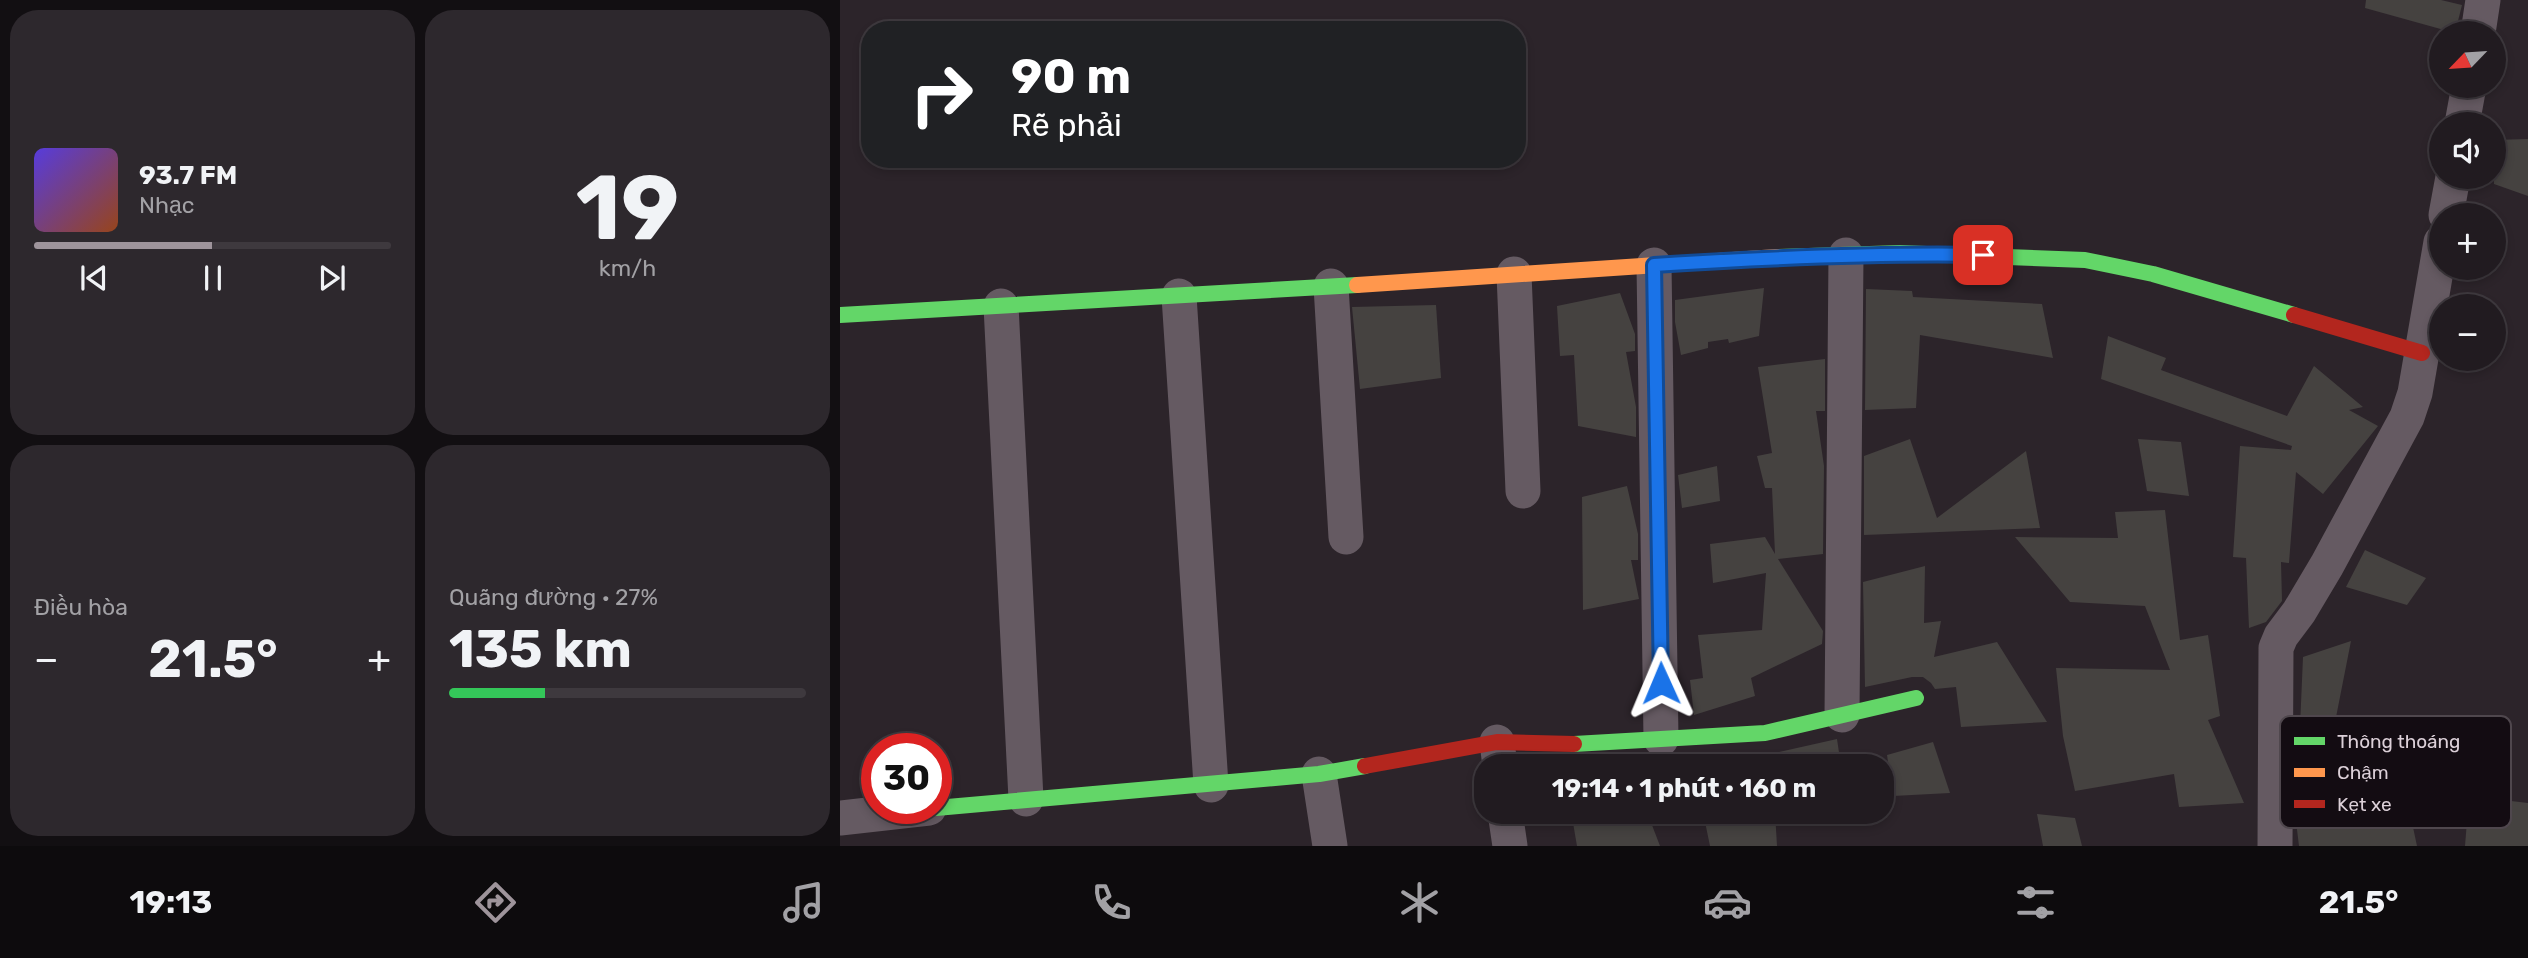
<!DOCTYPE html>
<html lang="vi">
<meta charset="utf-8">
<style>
:root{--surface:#211b20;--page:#2d282d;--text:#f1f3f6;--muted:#a2a1a5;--line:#3e393e;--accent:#9e949b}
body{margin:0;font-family:Rubik,sans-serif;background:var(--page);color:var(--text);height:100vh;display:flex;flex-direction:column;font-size:26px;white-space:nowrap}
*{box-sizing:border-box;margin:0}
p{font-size:23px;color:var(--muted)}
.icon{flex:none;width:38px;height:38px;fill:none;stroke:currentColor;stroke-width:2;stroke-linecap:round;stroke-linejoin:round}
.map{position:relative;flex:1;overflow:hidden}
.sheet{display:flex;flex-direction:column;gap:10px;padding:10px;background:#120f12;width:840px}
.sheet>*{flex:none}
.banner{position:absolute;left:21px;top:21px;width:665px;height:147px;border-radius:28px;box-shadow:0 4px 10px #0003,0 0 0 2px var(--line);background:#202124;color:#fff;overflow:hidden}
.needle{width:46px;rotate:245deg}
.buttons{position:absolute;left:1589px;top:21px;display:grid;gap:14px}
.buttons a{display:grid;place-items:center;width:77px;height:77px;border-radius:50%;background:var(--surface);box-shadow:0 4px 10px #0003,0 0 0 2px var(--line);font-size:35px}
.speed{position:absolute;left:21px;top:733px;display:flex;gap:14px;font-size:35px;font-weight:700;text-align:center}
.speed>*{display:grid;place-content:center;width:91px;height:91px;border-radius:50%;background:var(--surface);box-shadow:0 4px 10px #0003,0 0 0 2px var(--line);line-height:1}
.speed .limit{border:10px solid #d22;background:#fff;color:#111}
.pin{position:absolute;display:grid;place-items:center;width:60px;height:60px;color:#fff;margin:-30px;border-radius:14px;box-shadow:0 4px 10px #0006}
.me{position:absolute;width:77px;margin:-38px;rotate:359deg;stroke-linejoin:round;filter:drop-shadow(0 0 5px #0008)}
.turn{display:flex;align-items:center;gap:24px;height:147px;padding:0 35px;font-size:32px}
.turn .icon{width:91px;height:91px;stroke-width:2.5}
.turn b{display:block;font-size:49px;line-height:60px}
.big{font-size:52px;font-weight:700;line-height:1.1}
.sheet .widget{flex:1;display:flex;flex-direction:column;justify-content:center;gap:10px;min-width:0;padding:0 24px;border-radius:28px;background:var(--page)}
.sheet .dial{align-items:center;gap:0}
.dial b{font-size:91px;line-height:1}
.song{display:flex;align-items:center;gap:21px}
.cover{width:84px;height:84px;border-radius:10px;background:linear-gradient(135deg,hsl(250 70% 55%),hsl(20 70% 35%))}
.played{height:7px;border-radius:4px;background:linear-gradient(90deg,var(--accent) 50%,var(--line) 50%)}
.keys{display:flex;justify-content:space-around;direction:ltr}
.heat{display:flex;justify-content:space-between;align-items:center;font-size:38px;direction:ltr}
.charge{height:10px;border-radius:5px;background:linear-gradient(90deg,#34c759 27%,var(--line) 0)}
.sheet .tiles{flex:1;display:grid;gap:10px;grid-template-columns:repeat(2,1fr)}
.trip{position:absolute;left:634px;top:754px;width:420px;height:70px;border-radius:28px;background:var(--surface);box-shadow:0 4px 10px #0003,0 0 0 2px var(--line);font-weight:700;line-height:70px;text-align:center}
.tab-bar{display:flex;height:112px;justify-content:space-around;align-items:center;background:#0d0b0d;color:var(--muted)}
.tab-bar .icon{width:49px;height:49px}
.tab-bar .current{color:var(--accent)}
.tab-bar b{font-size:32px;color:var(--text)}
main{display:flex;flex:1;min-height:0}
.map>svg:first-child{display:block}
.building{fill:#454240}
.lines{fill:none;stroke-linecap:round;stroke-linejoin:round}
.street{stroke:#655a62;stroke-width:35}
.fast{stroke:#63d668;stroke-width:16}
.slow{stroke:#ff974d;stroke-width:16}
.jam{stroke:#b3261e;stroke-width:16}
.route-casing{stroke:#114b97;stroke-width:18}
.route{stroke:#1a73e8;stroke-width:12}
.key{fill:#130c12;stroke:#4f474d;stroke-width:2}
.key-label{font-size:19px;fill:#dcd0d8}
</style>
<main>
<section class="sheet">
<div class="tiles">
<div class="widget">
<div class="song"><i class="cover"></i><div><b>93.7 FM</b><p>Nhạc</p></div></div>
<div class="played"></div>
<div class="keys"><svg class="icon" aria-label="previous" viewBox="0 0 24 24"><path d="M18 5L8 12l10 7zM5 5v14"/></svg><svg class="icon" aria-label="pause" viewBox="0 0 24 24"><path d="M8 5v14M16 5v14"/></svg><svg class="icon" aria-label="next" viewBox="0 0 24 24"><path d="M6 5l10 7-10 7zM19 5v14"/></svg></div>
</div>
<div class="widget dial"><b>19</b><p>km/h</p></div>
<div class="widget"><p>Điều hòa</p>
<div class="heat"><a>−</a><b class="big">21.5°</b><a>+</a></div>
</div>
<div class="widget"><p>Quãng đường · 27%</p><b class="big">135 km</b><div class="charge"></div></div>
</div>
</section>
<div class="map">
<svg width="1688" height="846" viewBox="0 0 1688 846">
<rect width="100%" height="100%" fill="#2c242a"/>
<g class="building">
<path d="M 1526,0 L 1601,0 L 1622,5 L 1615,33 L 1525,8 Z"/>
<path d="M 1688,139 L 1688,196 L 1654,184 L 1654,140 Z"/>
<path d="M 924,288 L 919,336 L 889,343 L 888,339 L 868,342 L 868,348 L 841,355 L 835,322 L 835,300 Z"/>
<path d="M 1026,289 L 1072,291 L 1073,297 L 1202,304 L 1213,358 L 1080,335 L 1076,408 L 1025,410 Z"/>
<path d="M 780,293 L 795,334 L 795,351 L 786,352 L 796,407 L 796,437 L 738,426 L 734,355 L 720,356 L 717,306 Z"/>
<path d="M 596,305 L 601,378 L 520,389 L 512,307 Z"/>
<path d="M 1268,336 L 1326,358 L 1321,370 L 1447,416 L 1474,366 L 1523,407 L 1509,410 L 1538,426 L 1483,494 L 1456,472 L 1449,563 L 1441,562 L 1442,601 L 1426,622 L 1409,628 L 1406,558 L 1393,557 L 1400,446 L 1451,450 L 1452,446 L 1261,379 Z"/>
<path d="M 985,359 L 985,411 L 976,411 L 984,466 L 983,554 L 938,559 L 983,631 L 982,644 L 911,678 L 915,696 L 854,715 L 850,680 L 863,678 L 858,635 L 922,630 L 926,573 L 873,583 L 870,544 L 925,537 L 935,554 L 932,488 L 925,488 L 917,456 L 932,453 L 918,367 Z"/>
<path d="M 1070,439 L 1097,518 L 1186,451 L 1200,528 L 1024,535 L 1024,456 Z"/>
<path d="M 1298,439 L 1341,442 L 1349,496 L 1307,491 Z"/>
<path d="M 877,466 L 880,501 L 842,508 L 838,475 Z"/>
<path d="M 787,486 L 798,534 L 798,560 L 791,560 L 799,599 L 743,610 L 742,497 Z"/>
<path d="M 1325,510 L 1340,640 L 1368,635 L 1380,716 L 1368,720 L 1404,803 L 1339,807 L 1334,774 L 1235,791 L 1223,736 L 1216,668 L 1330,670 L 1305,606 L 1230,602 L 1175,537 L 1278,538 L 1275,512 Z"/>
<path d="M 1525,550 L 1586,578 L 1567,605 L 1506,587 Z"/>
<path d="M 1085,566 L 1084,623 L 1101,621 L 1094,657 L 1157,642 L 1207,722 L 1121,727 L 1116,687 L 1095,689 L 1091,683 L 1083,677 L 1072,677 L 1025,687 L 1023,582 Z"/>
<path d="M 1511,641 L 1487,763 L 1528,759 L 1530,803 L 1567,799 L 1577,846 L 1459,846 L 1455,813 L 1472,811 L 1459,750 L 1463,657 Z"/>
<path d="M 997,739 L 1001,766 L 906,766 L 906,756 L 930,754 Z"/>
<path d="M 1093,742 L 1110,793 L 1053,796 L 1047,755 Z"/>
<path d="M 1629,796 L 1688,803 L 1688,846 L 1625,846 Z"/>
<path d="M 765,812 L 807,812 L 820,846 L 737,846 L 732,817 Z"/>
<path d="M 878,812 L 935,812 L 937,846 L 870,846 L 864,817 L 878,818 Z"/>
<path d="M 1197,814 L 1235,818 L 1242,846 L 1203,846 Z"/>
</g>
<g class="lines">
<g class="street">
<path d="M 1638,33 L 1643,0"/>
<path d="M 1622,124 L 1629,86"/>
<path d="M 1606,215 L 1613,177"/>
<path d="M 814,265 L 821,739"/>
<path d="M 674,274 L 683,491"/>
<path d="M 491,286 L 506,537"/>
<path d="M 339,296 L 371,785"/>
<path d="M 161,306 L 186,799"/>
<path d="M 1002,715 L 1006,255"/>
<path d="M 657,742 L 660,766"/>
<path d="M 479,774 L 490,846"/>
<path d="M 665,812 L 670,846"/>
<path d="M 0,818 L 89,808"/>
<path d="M 1435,846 L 1436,648 L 1441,636 L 1459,612 L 1487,565 L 1567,417 L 1575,393 L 1601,242"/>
</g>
<g class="fast">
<path d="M 937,257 L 1060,253 L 1245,260 L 1313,274 L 1454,315"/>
<path d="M 0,315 L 517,285"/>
<path d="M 734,744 L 925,733 L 1076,698"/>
<path d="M 96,808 L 479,774 L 525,766"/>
</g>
<path class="slow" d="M 517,285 L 937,257"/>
<g class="jam">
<path d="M 1454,315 L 1582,353"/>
<path d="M 525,766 L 657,742 L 734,744"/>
</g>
</g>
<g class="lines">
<defs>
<path id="route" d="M 821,683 L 814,265 C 924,258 1033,253 1143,255"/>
</defs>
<use href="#route" class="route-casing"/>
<use href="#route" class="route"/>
</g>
<rect x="1440" y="716" width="231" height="112" rx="10" class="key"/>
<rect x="1454" y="737" width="31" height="8" fill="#63d668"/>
<rect x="1454" y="768" width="31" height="9" fill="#ff974d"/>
<rect x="1454" y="800" width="31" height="8" fill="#b3261e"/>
<g class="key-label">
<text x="1497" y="748">Thông thoáng</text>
<text x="1497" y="779">Chậm</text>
<text x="1497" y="811">Kẹt xe</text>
</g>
</svg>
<div class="buttons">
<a><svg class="needle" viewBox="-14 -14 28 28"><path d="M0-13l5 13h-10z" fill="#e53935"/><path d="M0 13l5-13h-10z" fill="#a2a1a5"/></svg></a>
<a><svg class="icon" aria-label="sound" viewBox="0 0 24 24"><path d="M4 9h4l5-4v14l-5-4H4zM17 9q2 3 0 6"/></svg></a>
<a>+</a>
<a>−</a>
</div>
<div class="speed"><div class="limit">30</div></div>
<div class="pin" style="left:1143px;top:255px;background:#d93025"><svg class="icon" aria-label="arrive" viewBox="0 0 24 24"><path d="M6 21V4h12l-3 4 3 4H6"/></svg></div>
<svg class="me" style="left:821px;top:683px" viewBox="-20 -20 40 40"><path d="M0-17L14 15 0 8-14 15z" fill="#1a73e8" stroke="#fff" stroke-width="4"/></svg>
<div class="trip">19:14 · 1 phút · 160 m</div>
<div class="banner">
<div class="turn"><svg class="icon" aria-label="right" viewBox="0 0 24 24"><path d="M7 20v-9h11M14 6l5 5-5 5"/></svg><div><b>90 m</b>Rẽ phải</div></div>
</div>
</div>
</main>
<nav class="tab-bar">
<b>19:13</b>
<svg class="icon current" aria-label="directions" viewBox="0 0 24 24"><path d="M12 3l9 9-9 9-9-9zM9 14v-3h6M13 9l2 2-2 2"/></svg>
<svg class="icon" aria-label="music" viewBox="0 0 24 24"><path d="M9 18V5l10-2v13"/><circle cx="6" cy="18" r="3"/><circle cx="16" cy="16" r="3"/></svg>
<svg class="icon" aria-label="phone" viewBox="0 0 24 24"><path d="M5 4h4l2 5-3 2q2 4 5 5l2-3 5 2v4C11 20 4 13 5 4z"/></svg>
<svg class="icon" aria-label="climate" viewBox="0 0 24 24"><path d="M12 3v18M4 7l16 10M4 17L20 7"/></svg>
<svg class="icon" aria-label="car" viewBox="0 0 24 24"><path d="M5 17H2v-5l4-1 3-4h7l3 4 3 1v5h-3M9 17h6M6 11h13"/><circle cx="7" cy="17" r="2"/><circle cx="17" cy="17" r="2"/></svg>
<svg class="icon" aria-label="filters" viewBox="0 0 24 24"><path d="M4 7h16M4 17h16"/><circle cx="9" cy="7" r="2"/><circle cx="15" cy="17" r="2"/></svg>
<b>21.5°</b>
</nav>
